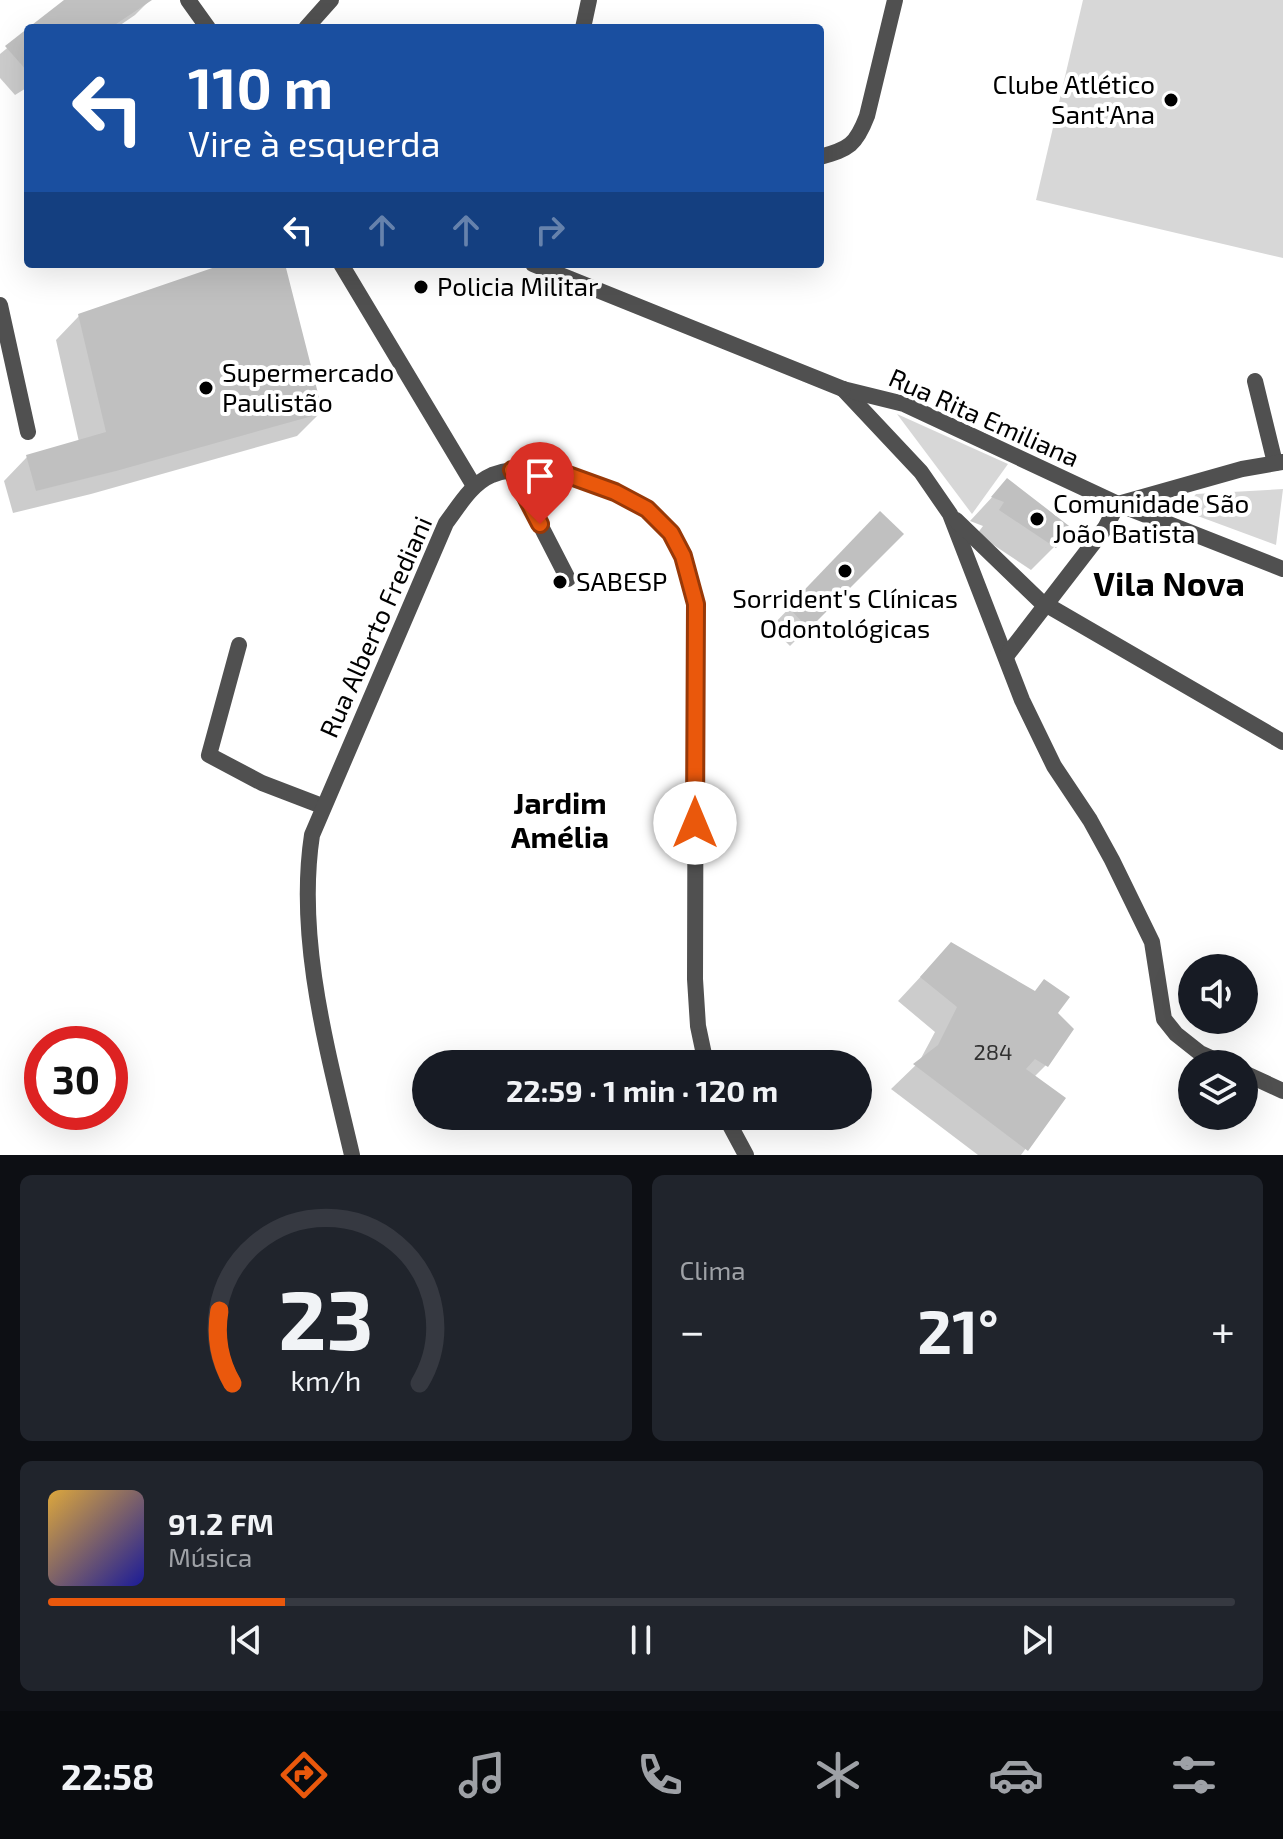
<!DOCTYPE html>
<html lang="pt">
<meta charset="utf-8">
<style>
:root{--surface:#171b24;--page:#20242c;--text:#f1f3f6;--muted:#9ea1a6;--line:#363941;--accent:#ea580c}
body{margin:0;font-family:"Exo 2",sans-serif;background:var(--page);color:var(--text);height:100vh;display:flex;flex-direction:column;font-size:30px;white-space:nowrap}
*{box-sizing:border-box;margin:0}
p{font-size:26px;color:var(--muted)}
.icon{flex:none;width:44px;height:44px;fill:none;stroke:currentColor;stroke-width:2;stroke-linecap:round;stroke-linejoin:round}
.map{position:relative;height:1155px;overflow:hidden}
.sheet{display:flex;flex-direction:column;gap:20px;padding:20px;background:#0d0f14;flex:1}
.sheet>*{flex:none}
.guide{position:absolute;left:24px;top:24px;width:800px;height:244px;border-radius:8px;box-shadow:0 8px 32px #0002;background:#1a4fa0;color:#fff;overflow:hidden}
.tools{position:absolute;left:1178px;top:954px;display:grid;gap:16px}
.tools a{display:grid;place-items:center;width:80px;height:80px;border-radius:50%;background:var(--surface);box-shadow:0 8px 32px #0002;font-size:40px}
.speed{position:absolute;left:24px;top:1026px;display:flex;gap:16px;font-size:40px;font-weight:700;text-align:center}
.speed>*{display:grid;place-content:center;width:104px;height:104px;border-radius:50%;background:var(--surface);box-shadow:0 8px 32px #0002;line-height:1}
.speed .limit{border:12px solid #d22;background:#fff;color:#111}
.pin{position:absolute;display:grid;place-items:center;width:68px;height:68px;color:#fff;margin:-82px -34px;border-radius:50% 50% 50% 0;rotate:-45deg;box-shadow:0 0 8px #0007}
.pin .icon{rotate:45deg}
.me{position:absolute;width:88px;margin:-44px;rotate:0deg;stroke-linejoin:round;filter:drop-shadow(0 0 6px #0008)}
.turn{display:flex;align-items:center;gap:28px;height:168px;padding:0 32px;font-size:36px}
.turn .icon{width:104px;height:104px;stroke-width:2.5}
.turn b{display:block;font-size:56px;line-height:68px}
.lanes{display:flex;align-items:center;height:76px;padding:0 32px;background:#0003;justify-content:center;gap:40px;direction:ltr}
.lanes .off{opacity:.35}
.big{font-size:60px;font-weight:700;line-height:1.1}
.sheet .widget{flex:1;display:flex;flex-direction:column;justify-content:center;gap:12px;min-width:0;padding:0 28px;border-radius:12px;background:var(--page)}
.sheet .dial{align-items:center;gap:0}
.dial svg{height:208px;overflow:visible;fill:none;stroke:var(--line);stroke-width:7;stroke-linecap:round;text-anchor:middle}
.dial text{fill:var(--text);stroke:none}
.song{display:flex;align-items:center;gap:24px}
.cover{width:96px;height:96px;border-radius:12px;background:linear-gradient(135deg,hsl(40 70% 55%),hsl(240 70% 35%))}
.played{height:8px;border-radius:4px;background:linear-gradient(90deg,var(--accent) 20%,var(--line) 20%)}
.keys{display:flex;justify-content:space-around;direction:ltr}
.heat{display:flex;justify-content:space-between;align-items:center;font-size:44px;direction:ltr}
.sheet .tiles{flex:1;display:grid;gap:20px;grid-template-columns:1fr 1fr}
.widget:last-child{grid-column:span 2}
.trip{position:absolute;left:412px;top:1050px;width:460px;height:80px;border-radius:40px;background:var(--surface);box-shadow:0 8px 32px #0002;font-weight:700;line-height:80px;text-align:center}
.tab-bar{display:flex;height:128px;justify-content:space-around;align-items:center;background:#090b0e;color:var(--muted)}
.tab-bar .icon{width:56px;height:56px}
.tab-bar .on{color:var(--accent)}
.tab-bar b{font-size:36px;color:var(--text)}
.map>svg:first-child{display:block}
.green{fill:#d7d7d7}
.shadow{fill:#0003}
.building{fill:#c0c0c0}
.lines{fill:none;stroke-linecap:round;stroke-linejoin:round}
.service{stroke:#505050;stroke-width:16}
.minor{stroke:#505050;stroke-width:16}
.tertiary{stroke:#505050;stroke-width:16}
.route-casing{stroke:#983908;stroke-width:20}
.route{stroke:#ea580c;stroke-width:14}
.poi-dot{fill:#000;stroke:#fff;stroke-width:3}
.labels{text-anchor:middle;stroke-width:8;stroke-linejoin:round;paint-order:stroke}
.number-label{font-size:22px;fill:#303030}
.poi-label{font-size:26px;fill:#000;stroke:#fff;text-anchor:start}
.street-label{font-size:26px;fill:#000;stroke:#fff}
.quarter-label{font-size:30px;font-weight:bold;fill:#000;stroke:#fff}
.district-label{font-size:34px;font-weight:bold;fill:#000;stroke:#fff}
</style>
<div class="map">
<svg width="1283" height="1155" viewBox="0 0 1283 1155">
<rect width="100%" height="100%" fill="#fff"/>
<g class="green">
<path d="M 1083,0 L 1283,0 L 1283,258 L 1036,200 Z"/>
<path d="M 897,414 L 1008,464 L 972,514 Z"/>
<path d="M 1283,489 L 1276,545 L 1195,515 L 1189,503 L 1196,494 Z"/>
</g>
<g class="shadow">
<path d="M 67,0 L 150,0 L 135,15 L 116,28 L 32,28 Z"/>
<path d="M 28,31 L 28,87 L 15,95 L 0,78 L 0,54 Z"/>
<path d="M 230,264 L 283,264 L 321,412 L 297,436 L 91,494 L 13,513 L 4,481 L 27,457 L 79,442 L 56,340 L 79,316 Z"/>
<path d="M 1007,481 L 1055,546 L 1031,570 L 977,534 L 983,526 L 970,521 Z"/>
<path d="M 880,514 L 901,534 L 790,646 L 771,627 Z"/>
<path d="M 951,944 L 1055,1013 L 1046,1065 L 1034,1077 L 1063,1098 L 1021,1155 L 978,1155 L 891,1089 L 919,1062 L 935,1032 L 898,1001 Z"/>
</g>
<g class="building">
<path d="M 64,0 L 152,0 L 110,28 L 28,28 Z"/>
<path d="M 28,28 L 28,72 L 5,46 Z"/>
<path d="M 224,264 L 285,264 L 323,413 L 116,471 L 36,491 L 26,455 L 106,432 L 78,314 Z"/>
<path d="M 1007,478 L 1073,529 L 1056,548 L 999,510 L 1004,502 L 991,497 Z"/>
<path d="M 880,511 L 904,534 L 809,629 L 788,607 Z"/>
<path d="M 951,942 L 1035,991 L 1044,979 L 1070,997 L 1058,1013 L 1074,1029 L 1048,1067 L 1035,1059 L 1026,1069 L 1066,1098 L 1028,1151 L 913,1064 L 938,1045 L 957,1007 L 920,977 Z"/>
</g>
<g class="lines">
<g class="service">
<path d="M 0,305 L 28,432"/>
<path d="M 1255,381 L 1275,463"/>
<path d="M 512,470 L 568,579"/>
<path d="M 239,645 L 209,755 L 262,783 L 322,806"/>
</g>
<g class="minor">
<path d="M 306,28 L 331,0"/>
<path d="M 583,28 L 589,0"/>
<path d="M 820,157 C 849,149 856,145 867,116 L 895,0"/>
<path d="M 341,264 L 474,486"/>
<path d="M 843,389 L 921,472 L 950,514 L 1022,700 L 1054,766 L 1090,820 L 1112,860 L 1152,942 L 1164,1019 L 1176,1034 L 1200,1053 L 1224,1064"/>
<path d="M 843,389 L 904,404 L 1118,504 L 1283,569"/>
<path d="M 956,520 L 1040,601 L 1283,742"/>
<path d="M 1007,655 L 1105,528 L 1118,504 L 1242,469 L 1283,462"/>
<path d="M 1244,1073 L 1283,1091"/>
<path d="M 725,1116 L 746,1155"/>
<path d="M 352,1155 C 328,1052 296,940 312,835 L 446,523 C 459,506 471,484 492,475 C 542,455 641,492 671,534 C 686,554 689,580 696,604 L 695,979 L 698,1026 L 706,1064"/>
</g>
<g class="tertiary">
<path d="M 188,0 L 208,28"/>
<path d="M 533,264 L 843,389"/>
</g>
</g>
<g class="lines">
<defs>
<path id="route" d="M 540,524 L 512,470 L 568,475 L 615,492 L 647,509 L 671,533 L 683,556 L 696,604 L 695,823"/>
</defs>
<use href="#route" class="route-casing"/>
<use href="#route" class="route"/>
</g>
<g class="poi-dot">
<circle cx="1171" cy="100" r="8"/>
<circle cx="421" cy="287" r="8"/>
<circle cx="206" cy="388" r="8"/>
<circle cx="1037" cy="519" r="8"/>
<circle cx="845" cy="571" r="8"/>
<circle cx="560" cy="582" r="8"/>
</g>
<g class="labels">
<g class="number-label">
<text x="993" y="1060">284</text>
</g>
<g class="poi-label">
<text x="1155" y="94" text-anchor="end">Clube Atlético<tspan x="1155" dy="30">Sant'Ana</tspan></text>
<text x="437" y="296">Policia Militar</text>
<text x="222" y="382">Supermercado<tspan x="222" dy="30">Paulistão</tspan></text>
<text x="1053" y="513">Comunidade São<tspan x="1053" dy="30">João Batista</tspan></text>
<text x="576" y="591">SABESP</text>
<text x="845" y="608" text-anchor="middle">Sorrident's Clínicas<tspan x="845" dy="30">Odontológicas</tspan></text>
</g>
<g class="street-label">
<text transform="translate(984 418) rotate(24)" y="9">Rua Rita Emiliana</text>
<text transform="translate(376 627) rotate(-66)" y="9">Rua Alberto Frediani</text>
</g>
<g class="quarter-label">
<text x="560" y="814">Jardim<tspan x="560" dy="34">Amélia</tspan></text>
</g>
<g class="district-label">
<text x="1169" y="596">Vila Nova</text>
</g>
</g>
</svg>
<div class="tools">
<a><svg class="icon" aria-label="sound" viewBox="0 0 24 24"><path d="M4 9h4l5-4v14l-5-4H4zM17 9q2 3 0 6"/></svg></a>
<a><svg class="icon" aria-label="layers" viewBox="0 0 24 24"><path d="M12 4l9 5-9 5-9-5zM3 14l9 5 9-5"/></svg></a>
</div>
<div class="speed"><div class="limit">30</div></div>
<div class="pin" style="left:540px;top:524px;background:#d93025"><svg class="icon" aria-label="arrive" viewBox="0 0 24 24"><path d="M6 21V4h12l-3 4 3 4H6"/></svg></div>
<svg class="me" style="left:695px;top:823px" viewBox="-20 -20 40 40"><circle r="19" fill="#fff"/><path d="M0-13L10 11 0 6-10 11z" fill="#ea580c"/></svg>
<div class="trip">22:59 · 1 min · 120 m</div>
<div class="guide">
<div class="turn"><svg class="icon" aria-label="left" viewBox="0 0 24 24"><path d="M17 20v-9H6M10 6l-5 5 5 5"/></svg><div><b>110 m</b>Vire à esquerda</div></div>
<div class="lanes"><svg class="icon" aria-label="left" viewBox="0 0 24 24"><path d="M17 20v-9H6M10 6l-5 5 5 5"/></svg><svg class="icon off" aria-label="ahead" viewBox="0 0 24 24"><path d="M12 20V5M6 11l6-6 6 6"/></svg><svg class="icon off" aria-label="ahead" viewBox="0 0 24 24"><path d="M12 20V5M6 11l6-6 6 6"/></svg><svg class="icon off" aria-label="right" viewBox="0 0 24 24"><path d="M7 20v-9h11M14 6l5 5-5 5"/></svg></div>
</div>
</div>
<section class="sheet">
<div class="tiles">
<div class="widget dial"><svg viewBox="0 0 100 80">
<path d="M14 69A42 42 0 1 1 86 69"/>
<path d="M14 69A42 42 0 0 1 9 41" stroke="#ea580c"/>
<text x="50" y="56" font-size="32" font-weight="700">23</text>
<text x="50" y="72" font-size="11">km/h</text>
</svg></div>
<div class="widget"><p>Clima</p>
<div class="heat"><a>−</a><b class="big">21°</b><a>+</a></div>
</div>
<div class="widget">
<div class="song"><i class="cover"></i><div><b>91.2 FM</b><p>Música</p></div></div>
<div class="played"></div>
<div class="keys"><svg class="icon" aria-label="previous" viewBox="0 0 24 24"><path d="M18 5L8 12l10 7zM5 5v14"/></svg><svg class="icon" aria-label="pause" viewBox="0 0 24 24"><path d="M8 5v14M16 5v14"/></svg><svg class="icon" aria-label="next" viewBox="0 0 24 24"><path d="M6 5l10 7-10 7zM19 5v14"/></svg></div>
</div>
</div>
</section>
<nav class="tab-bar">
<b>22:58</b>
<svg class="icon on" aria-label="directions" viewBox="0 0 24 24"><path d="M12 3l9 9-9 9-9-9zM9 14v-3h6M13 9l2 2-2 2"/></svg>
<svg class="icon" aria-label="music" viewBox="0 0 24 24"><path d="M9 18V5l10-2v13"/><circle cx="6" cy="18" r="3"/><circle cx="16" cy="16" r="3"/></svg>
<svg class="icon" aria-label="phone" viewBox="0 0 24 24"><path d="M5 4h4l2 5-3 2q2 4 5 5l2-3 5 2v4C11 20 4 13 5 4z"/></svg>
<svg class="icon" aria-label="climate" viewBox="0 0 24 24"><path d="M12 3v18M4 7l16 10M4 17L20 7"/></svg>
<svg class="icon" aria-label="car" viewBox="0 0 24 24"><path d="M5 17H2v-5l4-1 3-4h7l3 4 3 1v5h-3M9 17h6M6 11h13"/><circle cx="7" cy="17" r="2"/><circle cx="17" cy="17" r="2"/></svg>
<svg class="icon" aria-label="filters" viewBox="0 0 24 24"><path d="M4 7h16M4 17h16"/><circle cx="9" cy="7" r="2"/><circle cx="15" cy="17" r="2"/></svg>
</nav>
